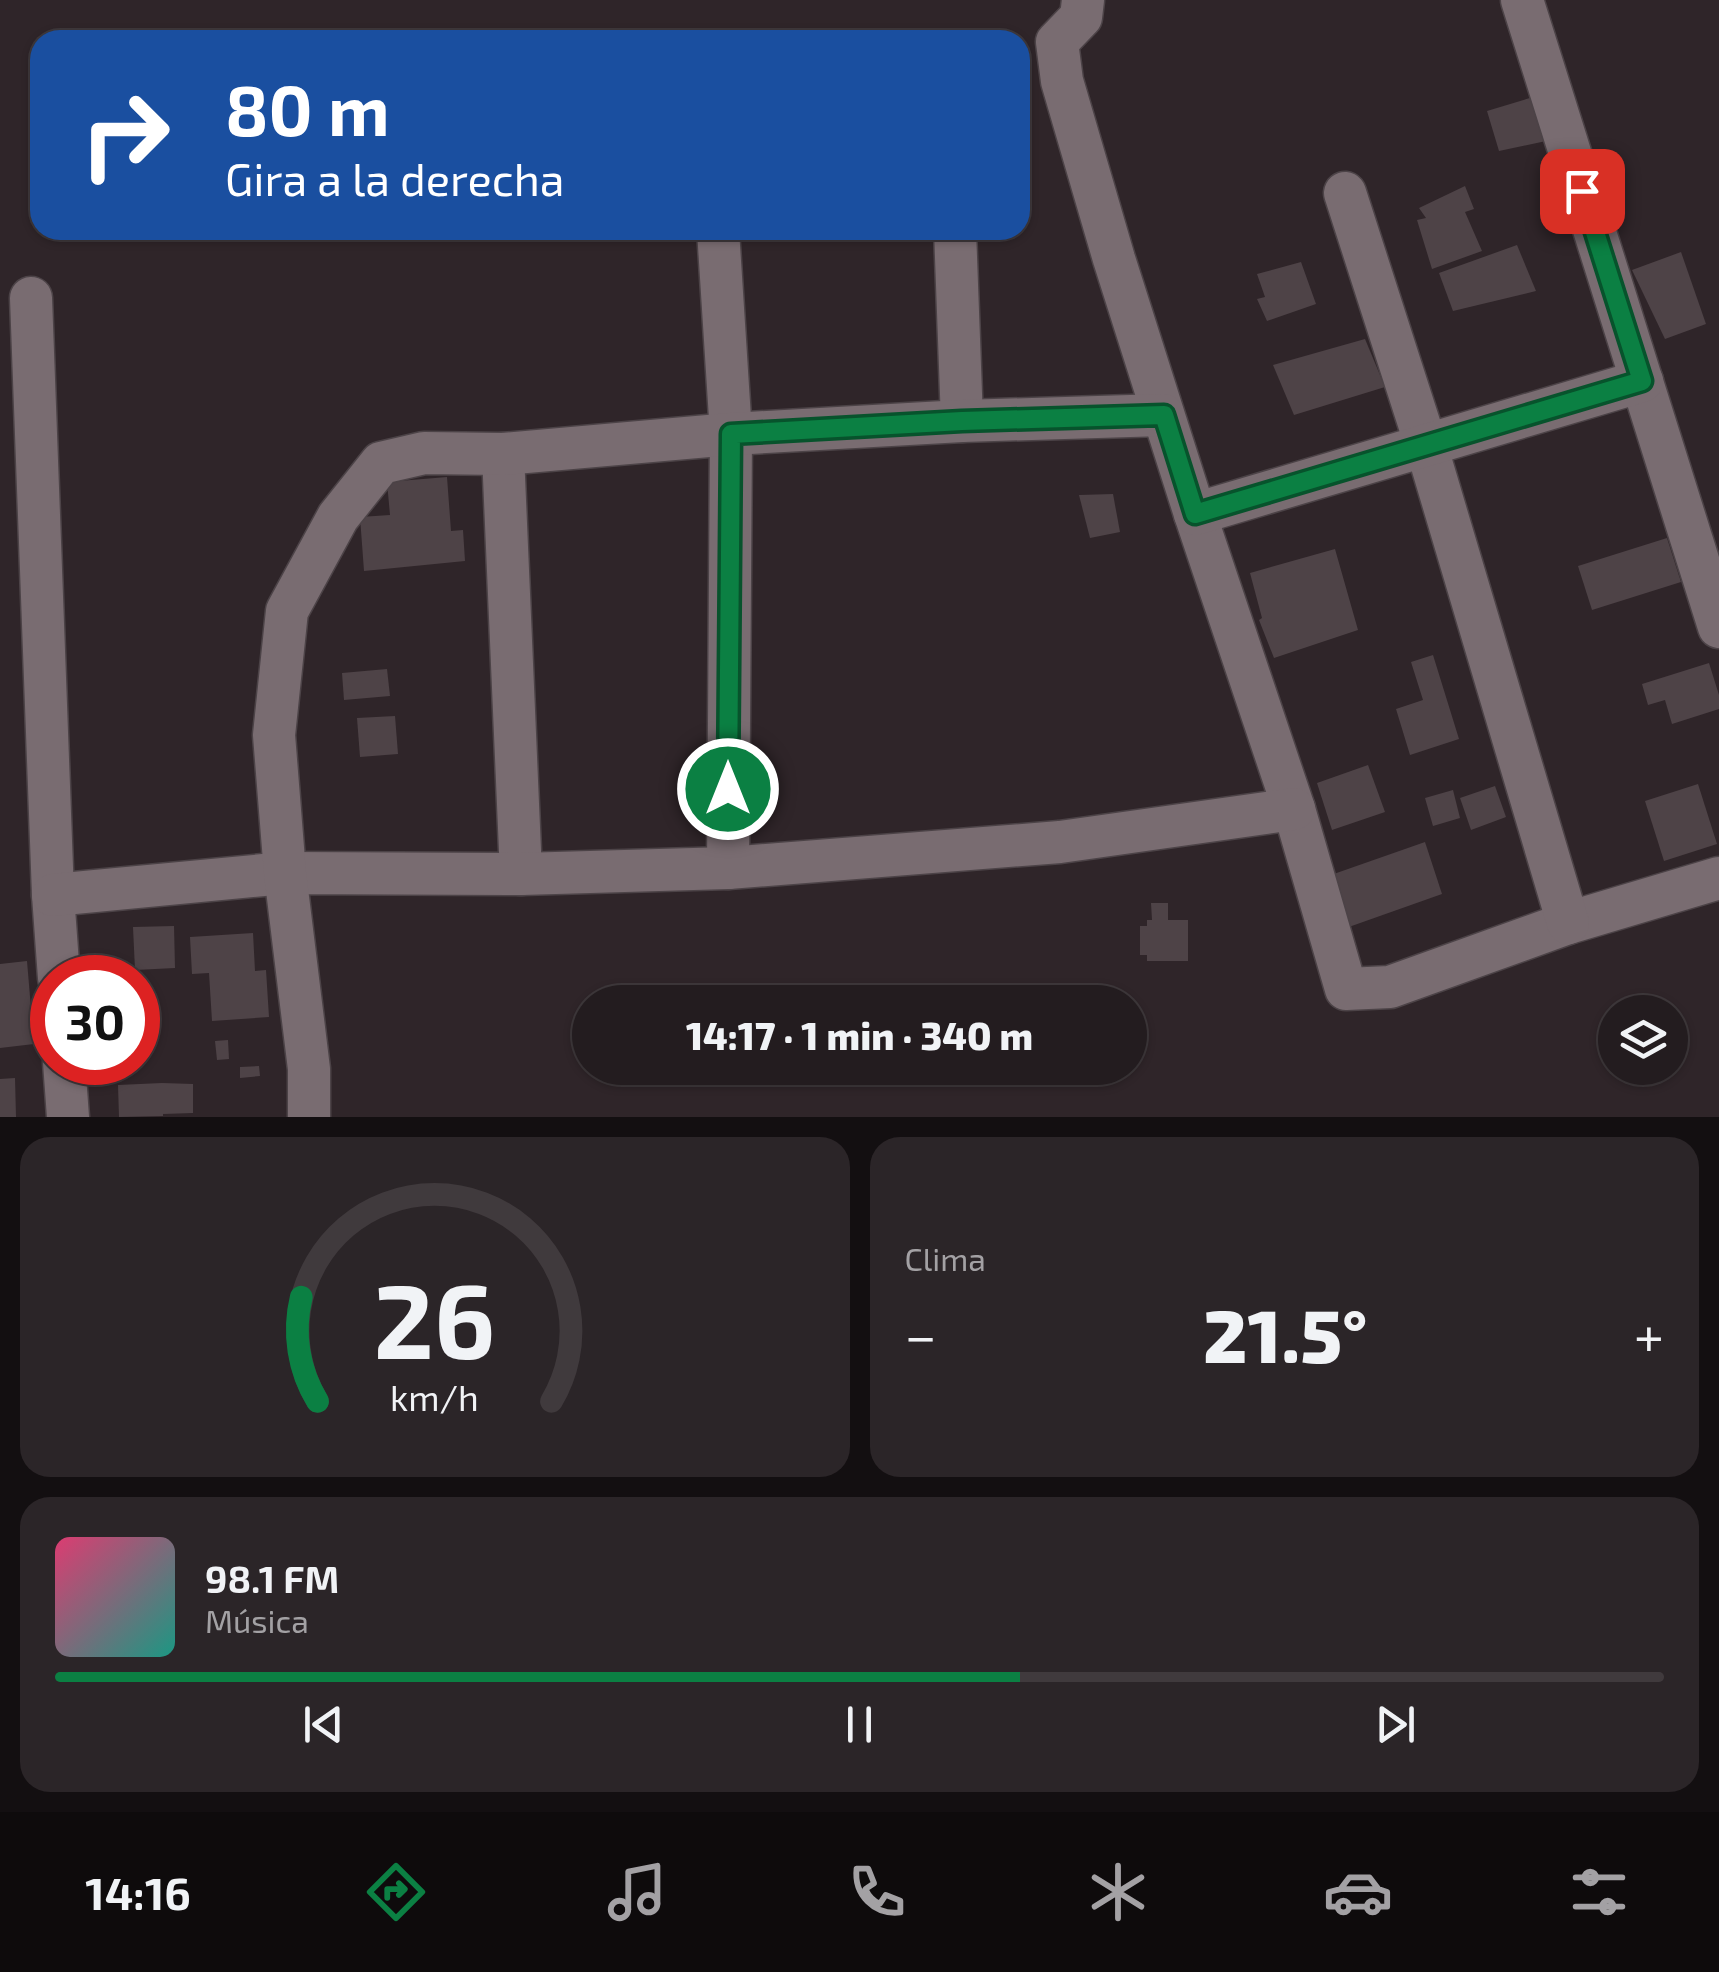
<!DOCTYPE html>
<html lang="es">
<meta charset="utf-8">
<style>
:root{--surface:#231c1f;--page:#2b2528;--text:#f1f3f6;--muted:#a3a1a4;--line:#403a3d;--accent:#0b8043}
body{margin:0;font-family:"Exo 2",sans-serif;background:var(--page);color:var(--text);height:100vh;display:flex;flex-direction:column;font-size:38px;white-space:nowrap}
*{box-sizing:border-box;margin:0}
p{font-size:32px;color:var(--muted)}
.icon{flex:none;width:55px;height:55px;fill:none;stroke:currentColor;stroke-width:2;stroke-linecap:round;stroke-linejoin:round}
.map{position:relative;height:1117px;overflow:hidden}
.details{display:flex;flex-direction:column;gap:20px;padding:20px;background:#130f11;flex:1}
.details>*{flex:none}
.top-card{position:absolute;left:30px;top:30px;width:1000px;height:210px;border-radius:30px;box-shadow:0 2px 8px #0004,0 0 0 2px var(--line);background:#1a4fa0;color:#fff;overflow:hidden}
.controls{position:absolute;left:1598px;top:995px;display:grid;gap:20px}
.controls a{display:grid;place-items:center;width:90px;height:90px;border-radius:50%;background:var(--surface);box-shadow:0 2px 8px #0004,0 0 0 2px var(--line);font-size:50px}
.speed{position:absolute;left:30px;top:955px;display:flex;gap:20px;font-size:50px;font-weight:700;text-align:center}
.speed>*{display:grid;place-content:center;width:130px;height:130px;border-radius:50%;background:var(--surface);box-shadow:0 2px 8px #0004,0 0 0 2px var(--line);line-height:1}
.speed .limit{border:15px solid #d22;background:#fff;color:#111}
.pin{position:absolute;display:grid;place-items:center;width:85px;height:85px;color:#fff;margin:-42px;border-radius:20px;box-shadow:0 5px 15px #0006}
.me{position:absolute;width:110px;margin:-55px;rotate:0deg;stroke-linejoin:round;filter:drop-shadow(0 0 8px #0008)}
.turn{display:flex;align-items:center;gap:35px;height:210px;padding:0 30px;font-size:45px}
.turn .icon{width:130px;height:130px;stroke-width:2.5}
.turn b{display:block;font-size:70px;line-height:85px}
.big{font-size:75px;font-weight:800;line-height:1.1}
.details .tile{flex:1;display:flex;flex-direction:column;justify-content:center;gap:15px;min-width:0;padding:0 35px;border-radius:30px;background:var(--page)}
.details .dial{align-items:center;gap:0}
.dial svg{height:260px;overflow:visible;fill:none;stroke:var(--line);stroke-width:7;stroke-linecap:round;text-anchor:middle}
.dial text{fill:var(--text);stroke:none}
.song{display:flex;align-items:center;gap:30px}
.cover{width:120px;height:120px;border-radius:15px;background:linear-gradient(135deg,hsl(340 70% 55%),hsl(170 70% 35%))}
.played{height:10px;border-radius:5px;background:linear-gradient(90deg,var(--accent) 60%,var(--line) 60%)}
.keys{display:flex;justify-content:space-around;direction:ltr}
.heat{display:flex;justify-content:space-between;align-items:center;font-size:55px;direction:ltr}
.details .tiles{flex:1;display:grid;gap:20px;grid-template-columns:1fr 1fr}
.tile:last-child{grid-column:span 2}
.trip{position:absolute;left:572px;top:985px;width:575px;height:100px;border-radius:50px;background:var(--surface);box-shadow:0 2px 8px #0004,0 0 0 2px var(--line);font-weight:800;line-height:100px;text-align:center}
.tab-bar{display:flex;height:160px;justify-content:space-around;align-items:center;background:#0e0b0c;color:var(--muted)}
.tab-bar .icon{width:70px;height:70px}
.tab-bar .on{color:var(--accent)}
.tab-bar b{font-size:45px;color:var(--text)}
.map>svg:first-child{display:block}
.building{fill:#4e4347}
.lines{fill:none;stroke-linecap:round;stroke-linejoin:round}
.minor-casing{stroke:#4c4347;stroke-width:45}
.minor{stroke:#796c71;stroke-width:42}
.route-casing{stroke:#07532c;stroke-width:25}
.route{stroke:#0b8043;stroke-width:18}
</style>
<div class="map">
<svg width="1719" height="1117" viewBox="0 0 1719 1117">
<rect width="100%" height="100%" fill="#2f2529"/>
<g class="building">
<path d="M 1533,97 L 1546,141 L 1499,151 L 1487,111 Z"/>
<path d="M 1465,186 L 1474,209 L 1465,212 L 1482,251 L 1432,269 L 1417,220 L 1426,218 L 1419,208 Z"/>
<path d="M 1517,245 L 1536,291 L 1453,311 L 1439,273 Z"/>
<path d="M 1681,252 L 1706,324 L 1665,339 L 1632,270 Z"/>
<path d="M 1301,262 L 1316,304 L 1267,321 L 1257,299 L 1265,297 L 1257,274 Z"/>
<path d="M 1365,339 L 1385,387 L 1294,415 L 1273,365 Z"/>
<path d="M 447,477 L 451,531 L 463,530 L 465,561 L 364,571 L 360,517 L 390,515 L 387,482 Z"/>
<path d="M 1113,494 L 1120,532 L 1090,538 L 1079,495 Z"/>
<path d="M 1667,538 L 1681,582 L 1592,610 L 1578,566 Z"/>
<path d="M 1335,549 L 1358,630 L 1274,658 L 1259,620 L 1262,618 L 1250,573 Z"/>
<path d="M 1433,655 L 1459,739 L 1410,755 L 1396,709 L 1423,700 L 1411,662 Z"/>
<path d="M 1709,663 L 1719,695 L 1719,709 L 1672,724 L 1665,700 L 1648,705 L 1642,684 Z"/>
<path d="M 387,669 L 390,696 L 344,700 L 342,673 Z"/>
<path d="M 395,716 L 398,754 L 360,757 L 357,718 Z"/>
<path d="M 1368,765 L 1385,812 L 1332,830 L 1317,783 Z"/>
<path d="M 1698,784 L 1717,844 L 1664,861 L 1645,801 Z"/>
<path d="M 1495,786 L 1506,817 L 1471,830 L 1460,798 Z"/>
<path d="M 1453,790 L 1460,818 L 1433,826 L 1425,798 Z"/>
<path d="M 1425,842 L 1442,894 L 1346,928 L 1328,876 Z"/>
<path d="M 1151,903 L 1168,903 L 1168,920 L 1188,920 L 1188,961 L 1147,961 L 1147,955 L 1140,955 L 1140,926 L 1147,926 L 1147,920 L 1152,920 Z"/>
<path d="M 174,926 L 175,968 L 135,970 L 133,927 Z"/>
<path d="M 253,933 L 255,971 L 266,970 L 269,1017 L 212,1021 L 209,973 L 192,974 L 190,937 Z"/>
<path d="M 27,961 L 34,1044 L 0,1048 L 0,964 Z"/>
<path d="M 228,1040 L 229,1059 L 217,1060 L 215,1041 Z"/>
<path d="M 259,1066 L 260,1076 L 240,1078 L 240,1067 Z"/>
<path d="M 15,1078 L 16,1117 L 0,1117 L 0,1079 Z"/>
<path d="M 162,1083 L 193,1084 L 193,1113 L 163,1114 L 163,1116 L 119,1117 L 118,1085 Z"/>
</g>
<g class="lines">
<defs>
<g id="minor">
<path d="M 1083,0 L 1081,17 L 1057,42 L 1062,81 L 1114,259 L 1195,514 L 1294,809 L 1346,989 L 1390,987 L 1568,923 L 1719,878"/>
<path d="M 1522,0 L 1719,627"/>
<path d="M 1345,193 L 1426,445 L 1568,923"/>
<path d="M 718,230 L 731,434 L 728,868"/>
<path d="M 955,230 L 962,421"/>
<path d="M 31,298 L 53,895 L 59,978"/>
<path d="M 503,454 L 521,874"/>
<path d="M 1195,514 L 1642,381"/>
<path d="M 53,895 L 285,873 L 521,874 L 728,868 L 1060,842 L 1294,809"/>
<path d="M 64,1062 L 68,1117"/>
<path d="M 309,1117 L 309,1069 L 285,873 L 274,735 L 287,611 L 338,517 L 381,463 L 424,453 L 503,454 L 731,434 L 962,421 L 1163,415"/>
</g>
</defs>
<use href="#minor" class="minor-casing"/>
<use href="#minor" class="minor"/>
</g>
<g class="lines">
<defs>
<path id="route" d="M 728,789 L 731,434 L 962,421 L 1164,415 L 1195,514 L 1642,381 L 1582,191"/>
</defs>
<use href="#route" class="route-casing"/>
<use href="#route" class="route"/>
</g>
</svg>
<div class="controls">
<a><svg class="icon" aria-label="layers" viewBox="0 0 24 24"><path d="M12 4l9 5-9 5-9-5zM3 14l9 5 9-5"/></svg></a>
</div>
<div class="speed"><div class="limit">30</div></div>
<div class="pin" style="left:1582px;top:191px;background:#d93025"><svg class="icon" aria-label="arrive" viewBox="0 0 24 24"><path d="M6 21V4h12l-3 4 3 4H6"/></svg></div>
<svg class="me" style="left:728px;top:789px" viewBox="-20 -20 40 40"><circle r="17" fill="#0b8043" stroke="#fff" stroke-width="3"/><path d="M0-11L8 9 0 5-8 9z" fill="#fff"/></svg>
<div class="trip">14:17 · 1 min · 340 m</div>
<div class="top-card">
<div class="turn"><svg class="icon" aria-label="right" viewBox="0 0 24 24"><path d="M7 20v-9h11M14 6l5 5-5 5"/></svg><div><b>80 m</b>Gira a la derecha</div></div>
</div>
</div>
<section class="details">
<div class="tiles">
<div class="tile dial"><svg viewBox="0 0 100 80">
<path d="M14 69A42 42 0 1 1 86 69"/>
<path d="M14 69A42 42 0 0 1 9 37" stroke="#0b8043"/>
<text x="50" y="56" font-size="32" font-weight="700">26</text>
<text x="50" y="72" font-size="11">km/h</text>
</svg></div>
<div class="tile"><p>Clima</p>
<div class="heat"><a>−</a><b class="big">21.5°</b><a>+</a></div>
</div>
<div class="tile">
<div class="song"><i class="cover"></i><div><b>98.1 FM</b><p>Música</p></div></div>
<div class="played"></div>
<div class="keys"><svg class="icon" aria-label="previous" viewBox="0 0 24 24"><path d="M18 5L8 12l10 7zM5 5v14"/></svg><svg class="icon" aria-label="pause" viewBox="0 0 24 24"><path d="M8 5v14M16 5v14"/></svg><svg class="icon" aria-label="next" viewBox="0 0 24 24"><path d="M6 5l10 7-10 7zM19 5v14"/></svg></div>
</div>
</div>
</section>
<nav class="tab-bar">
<b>14:16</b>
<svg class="icon on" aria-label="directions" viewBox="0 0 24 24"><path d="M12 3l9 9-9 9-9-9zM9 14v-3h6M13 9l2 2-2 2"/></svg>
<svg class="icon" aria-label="music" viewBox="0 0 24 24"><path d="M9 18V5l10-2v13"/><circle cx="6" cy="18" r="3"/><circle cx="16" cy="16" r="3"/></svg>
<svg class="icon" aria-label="phone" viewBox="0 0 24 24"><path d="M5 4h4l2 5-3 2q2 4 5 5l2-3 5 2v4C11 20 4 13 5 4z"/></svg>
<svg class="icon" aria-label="climate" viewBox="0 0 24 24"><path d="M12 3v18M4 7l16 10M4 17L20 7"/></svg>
<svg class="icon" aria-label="car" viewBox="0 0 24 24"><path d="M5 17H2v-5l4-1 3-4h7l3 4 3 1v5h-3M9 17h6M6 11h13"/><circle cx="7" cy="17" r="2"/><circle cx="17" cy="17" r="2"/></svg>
<svg class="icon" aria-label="filters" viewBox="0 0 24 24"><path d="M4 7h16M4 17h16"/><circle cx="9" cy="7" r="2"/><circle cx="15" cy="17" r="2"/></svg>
</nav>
